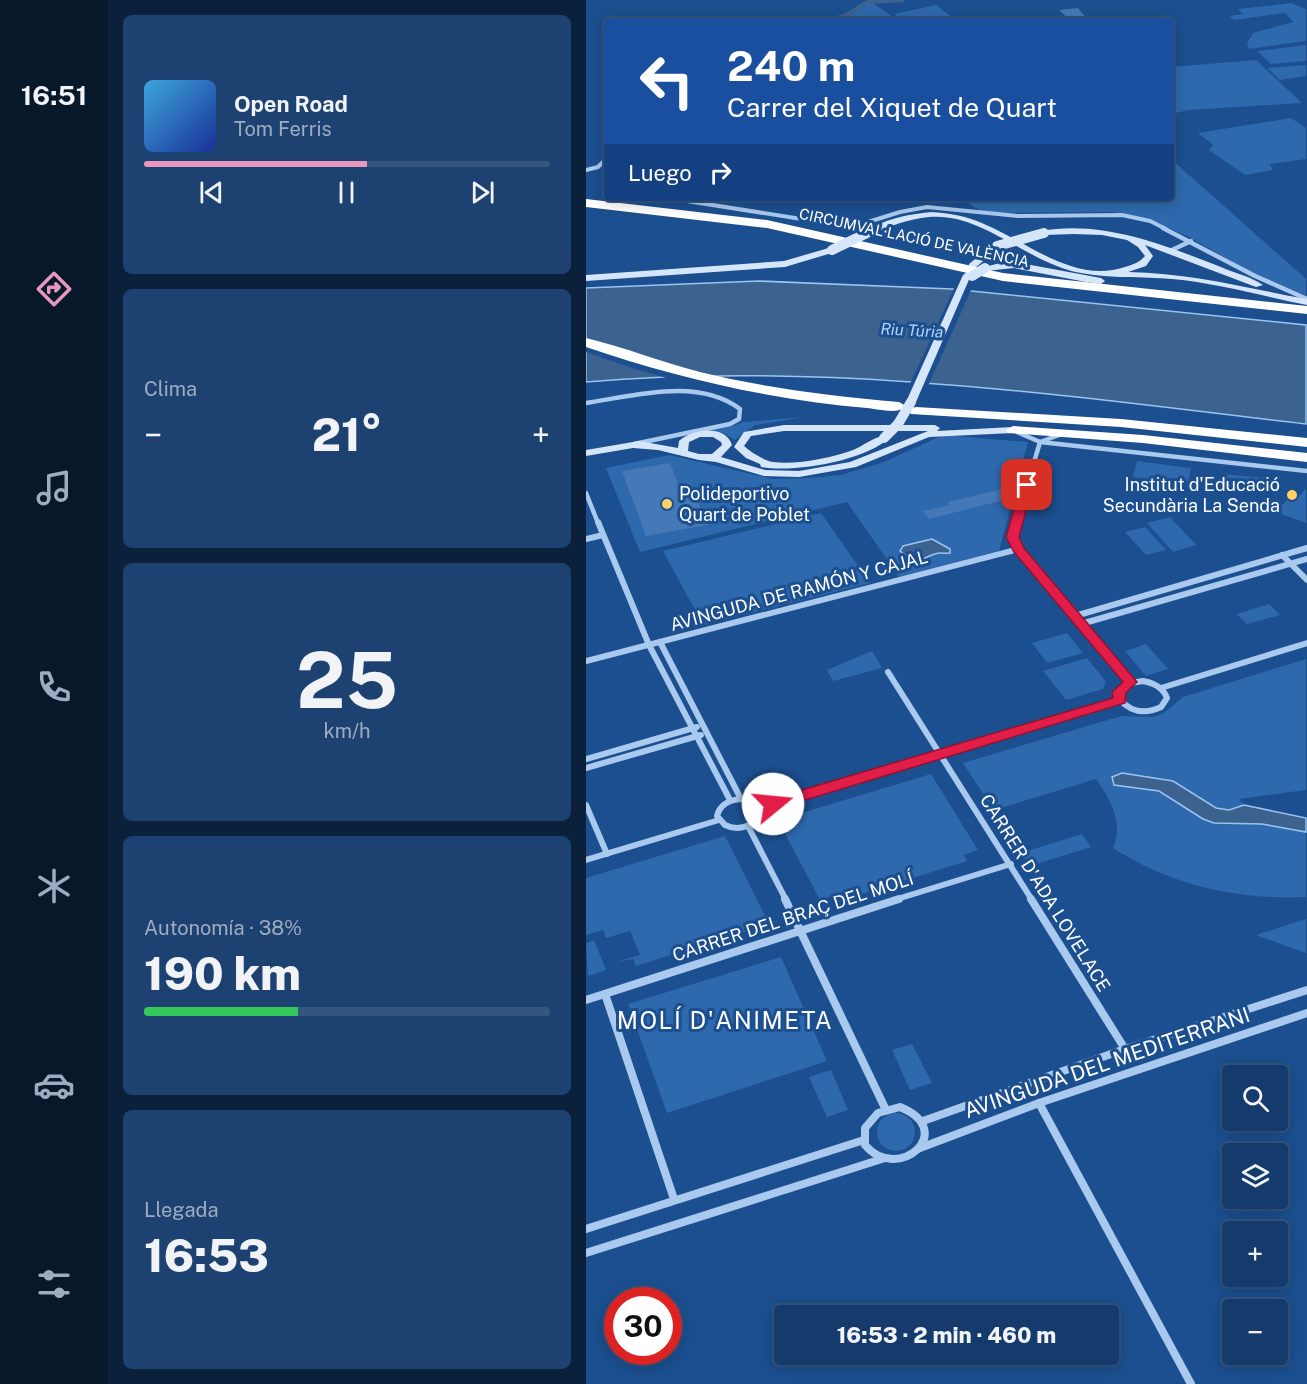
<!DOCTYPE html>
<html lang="es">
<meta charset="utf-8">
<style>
:root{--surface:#143b6b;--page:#1d4271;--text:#f1f3f6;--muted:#9dadc1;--line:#33557e;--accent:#e797bd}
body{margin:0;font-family:"Public Sans",sans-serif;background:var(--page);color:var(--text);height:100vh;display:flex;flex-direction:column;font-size:22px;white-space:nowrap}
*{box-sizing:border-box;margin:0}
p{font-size:20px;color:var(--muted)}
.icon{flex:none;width:33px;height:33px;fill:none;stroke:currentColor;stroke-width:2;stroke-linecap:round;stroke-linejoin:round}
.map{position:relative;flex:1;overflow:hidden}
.drawer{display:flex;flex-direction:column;gap:15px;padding:15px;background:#0b203b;width:478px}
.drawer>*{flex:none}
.banner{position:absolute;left:18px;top:18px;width:570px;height:183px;border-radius:6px;box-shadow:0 3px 15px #0003,0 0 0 2px var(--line);background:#1a4fa0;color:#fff;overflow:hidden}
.controls{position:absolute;left:636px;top:1065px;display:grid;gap:12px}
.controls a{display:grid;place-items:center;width:66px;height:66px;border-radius:6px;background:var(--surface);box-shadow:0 3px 15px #0003,0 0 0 2px var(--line);font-size:30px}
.speed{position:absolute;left:18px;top:1287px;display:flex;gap:12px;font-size:30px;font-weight:700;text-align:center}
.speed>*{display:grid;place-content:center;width:78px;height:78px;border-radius:50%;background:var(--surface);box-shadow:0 3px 15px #0003,0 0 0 2px var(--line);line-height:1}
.speed .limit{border:9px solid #d22;background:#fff;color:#111}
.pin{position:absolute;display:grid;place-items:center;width:51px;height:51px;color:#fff;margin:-26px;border-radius:12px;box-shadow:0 3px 9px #0006}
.me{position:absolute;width:66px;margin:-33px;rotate:73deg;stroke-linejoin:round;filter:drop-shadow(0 0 4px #0008)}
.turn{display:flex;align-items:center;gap:21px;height:126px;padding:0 24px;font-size:27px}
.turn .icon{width:78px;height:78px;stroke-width:2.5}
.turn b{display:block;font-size:42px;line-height:51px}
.then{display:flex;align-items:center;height:57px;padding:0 24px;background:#0003;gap:12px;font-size:22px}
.big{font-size:45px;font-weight:800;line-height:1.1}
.drawer .card{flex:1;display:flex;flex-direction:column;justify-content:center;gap:9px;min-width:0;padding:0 21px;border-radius:9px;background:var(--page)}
.drawer .dial{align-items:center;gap:0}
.dial b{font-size:78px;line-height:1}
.song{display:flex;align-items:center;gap:18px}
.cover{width:72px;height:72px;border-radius:9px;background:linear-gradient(135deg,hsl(200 70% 55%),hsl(230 70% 35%))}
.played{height:6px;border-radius:3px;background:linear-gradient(90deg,var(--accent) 55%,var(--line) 55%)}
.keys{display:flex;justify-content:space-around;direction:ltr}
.heat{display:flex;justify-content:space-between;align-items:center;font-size:33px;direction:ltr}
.charge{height:9px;border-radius:4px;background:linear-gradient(90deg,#34c759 38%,var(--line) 0)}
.trip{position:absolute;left:188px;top:1305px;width:345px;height:60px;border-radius:6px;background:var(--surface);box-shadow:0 3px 15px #0003,0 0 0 2px var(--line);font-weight:800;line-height:60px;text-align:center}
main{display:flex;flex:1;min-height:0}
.tabs{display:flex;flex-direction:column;width:108px;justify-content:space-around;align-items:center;background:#08182b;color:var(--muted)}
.tabs .icon{width:42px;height:42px}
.tabs .on{color:var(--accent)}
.tabs b{font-size:27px;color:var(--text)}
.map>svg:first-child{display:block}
.green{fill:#2e69ad}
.water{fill:#3c6290;stroke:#9cc4f0;stroke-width:1.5}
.pier{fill:#1b4f8f}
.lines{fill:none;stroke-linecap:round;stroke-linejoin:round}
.canal{fill:#3c6290;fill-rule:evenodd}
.building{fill:#4478b7}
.street-far3{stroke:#a9c9ee;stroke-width:4}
.street-far2{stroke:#a9c9ee;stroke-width:4.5}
.street-far1{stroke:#a9c9ee;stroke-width:6}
.street{stroke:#a9c9ee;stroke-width:8}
.secondary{fill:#d6e6fa;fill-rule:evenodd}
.highway{fill:#fff;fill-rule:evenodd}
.secondary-bridge{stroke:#d6e6fa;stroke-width:10}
.route{fill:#e11d48;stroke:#92132f;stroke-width:1.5}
.poi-dot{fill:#ffd166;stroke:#1b4f8f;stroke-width:2}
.labels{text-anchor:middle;stroke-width:6;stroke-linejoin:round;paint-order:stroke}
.far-street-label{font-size:15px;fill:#fff;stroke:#1b4f8f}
.far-water-label{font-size:16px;font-style:italic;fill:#b5d3f5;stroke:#1b4f8f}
.poi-label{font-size:18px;fill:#fff;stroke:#1b4f8f;text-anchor:end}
.street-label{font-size:18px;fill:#fff;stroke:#1b4f8f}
.near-street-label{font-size:21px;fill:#fff;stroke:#1b4f8f}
.near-neighbourhood-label{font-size:24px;letter-spacing:1.5px;fill:#fff;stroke:#1b4f8f}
</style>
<main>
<nav class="tabs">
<b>16:51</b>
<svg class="icon on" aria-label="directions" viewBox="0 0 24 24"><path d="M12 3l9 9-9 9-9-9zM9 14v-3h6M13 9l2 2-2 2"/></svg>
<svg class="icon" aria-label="music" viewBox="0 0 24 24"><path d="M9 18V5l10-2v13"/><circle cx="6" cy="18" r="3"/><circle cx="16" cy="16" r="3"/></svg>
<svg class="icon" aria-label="phone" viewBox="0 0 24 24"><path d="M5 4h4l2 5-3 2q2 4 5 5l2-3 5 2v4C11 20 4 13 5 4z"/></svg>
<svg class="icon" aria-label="climate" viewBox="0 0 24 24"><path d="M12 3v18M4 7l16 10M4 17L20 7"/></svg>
<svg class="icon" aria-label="car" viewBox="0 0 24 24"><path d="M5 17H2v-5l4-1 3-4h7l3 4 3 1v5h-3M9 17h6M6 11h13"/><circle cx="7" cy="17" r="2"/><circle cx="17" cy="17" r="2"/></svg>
<svg class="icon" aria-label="filters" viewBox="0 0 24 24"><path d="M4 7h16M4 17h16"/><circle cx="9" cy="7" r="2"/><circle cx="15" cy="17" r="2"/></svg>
</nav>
<section class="drawer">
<div class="card">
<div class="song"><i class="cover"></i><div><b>Open Road</b><p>Tom Ferris</p></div></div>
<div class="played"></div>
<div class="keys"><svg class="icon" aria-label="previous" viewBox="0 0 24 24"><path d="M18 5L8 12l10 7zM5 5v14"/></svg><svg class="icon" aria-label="pause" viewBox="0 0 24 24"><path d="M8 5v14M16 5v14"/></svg><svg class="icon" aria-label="next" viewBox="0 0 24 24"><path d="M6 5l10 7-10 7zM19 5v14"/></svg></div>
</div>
<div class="card"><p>Clima</p>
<div class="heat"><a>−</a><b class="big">21°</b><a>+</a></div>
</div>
<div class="card dial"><b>25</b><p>km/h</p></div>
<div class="card"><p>Autonomía · 38%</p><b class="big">190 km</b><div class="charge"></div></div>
<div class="card"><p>Llegada</p><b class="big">16:53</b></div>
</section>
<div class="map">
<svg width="721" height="1384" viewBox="0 0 721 1384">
<rect width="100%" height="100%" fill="#1b4f8f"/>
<g class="green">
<path d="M 285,2 L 313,21 L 244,21 L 264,16 L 278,4 Z"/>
<path d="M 705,3 L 720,9 L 720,41 L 663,49 L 661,43 L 667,33 L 707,22 L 699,13 L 648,20 L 644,16 L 657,14 L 652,9 Z"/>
<path d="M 350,5 L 371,21 L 317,21 L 308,14 Z"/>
<path d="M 720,45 L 720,61 L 685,64 L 671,51 Z"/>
<path d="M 670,60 L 716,103 L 603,110 L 585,114 L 585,67 Z"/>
<path d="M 720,65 L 720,76 L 694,80 L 681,68 Z"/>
<path d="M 705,118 L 720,128 L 720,159 L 684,164 L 687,170 L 659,175 L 623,150 L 627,145 L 612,133 Z"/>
<path d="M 585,159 L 720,279 L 720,295 L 669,275 L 605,238 L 565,220 L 526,212 L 413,213 L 395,211 L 374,198 L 585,198 Z"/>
<path d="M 219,417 L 169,425 L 149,440 L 137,433 L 123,430 L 148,426 L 157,422 Z"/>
<path d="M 357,435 L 442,442 L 413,551 L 313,577 L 261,502 L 54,552 L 20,468 L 83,455 L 187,479 L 222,478 L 255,475 L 298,462 Z"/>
<path d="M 551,461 L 605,468 L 602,483 L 547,477 Z"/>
<path d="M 637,474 L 689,479 L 687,493 L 635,488 Z"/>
<path d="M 720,488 L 720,523 L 690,512 L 703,498 L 710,500 Z"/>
<path d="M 235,513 L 284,583 L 117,625 L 77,551 Z"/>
<path d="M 584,517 L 610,545 L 587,552 L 561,523 Z"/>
<path d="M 559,527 L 580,550 L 560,555 L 539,532 Z"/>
<path d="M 683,604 L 694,615 L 661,624 L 651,614 Z"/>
<path d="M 481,633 L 497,653 L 461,663 L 446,643 Z"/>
<path d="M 560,644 L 582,669 L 560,676 L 539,651 Z"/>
<path d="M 286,651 L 296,668 L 247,681 L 241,670 Z"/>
<path d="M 501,658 L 520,682 L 517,689 L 480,700 L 457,671 Z"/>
<path d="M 720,659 L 720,790 L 653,799 L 658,805 L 664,824 L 677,824 L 720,832 L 720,897 C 652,900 586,886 527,848 C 538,822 524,799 510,779 L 408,810 L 377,763 L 525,719 L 537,716 L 567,717 L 578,713 L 597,697 Z"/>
<path d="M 345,774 L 392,850 L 378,855 L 381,861 L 253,901 L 250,895 L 234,900 L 192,820 Z"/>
<path d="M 496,834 L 505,847 L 444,866 L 435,853 Z"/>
<path d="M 139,836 L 183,924 L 50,966 L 47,959 L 30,962 L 54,955 L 44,931 L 20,938 L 17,930 L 0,935 L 0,878 Z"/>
<path d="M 720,919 L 720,953 L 670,935 Z"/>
<path d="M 8,940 L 20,970 L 2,976 L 0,943 Z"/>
<path d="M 195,957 L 241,1061 L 81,1113 L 42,1004 Z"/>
<path d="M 326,1044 L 346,1083 L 324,1090 L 306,1050 Z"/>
<path d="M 245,1070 L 262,1110 L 241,1117 L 223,1077 Z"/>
<circle cx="310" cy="1132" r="19"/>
</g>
<g class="water">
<path d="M 173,281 L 366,289 L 720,325 L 720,424 C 481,396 242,361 0,382 L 0,288 Z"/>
<path d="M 346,539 L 364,549 L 364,553 C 359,554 354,552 349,554 C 338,557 328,567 315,561 L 319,555 L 314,551 L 317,546 Z"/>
<path d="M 536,773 L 587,781 L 630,808 L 643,810 L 658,805 L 720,818 L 720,832 L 676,824 L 628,823 L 617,819 L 573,791 L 528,785 L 526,777 Z"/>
</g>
<g class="pier">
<path d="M 369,286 L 386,288 L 342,386 L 324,384 Z"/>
<path d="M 0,339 L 128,379 L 87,380 L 46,368 L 0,352 Z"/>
</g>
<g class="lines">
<path class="canal" d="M 320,0 L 317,2 L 283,4 L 262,17 L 244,21 L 230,21 L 258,14 L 281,0 Z"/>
</g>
<g class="building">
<path d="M 492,8 L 501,19 L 485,21 L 473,10 Z"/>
<path d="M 84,463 L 92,484 L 104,482 L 121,525 L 60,536 L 36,471 Z"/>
<path d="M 425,487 L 422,499 L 343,519 L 337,511 L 364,505 L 362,502 Z"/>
</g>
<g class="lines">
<g class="street-far3">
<path d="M 0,170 L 12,167 L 21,158"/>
<path d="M 82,198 L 266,227 L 314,212 L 341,207 L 433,216 L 536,215 L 564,221 L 580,229"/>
</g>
<g class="street-far2">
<path d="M 577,228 L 669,276 L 721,299"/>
<path d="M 586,250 L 605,241"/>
<path d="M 0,403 C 48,396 112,377 154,409 L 153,419 L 144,424 L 48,444"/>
<path d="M 431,432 L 454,442 L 721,471"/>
<path d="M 454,442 L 476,434"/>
<path d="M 0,493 L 12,523"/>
<path d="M 430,523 L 454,442"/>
</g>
<g class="street-far1">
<path d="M 12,522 L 63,645 L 144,800"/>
<path d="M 431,522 L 426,537 L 434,551 L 545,683"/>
<path d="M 0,539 L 17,535"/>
<path d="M 696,555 L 721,580"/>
<path d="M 489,616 L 721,548"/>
<path d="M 495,624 L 721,559"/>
<path d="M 74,642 L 155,799"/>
<path d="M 0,661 L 433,549"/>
<path d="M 302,672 L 446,900"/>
<path d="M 557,681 C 568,683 577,687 581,698 L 575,707 C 560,714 546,713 534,700 L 533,692 L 545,683 Z"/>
<path d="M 575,688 L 721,643"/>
<path d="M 0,759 L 111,727"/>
<path d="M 0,768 L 115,735"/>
<path d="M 155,799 L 171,804 L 175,812 C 168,826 153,832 139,825 L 131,816 C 134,804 143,800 155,799 Z"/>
<path d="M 0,805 L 21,854"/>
<path d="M 174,808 L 534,700"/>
<path d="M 162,826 L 200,900"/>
<path d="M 0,860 L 133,820"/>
<path d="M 308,900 L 425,864"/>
</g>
<g class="street">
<path d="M 199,899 L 299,1108"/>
<path d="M 445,899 L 539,1049"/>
<path d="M 19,994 L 88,1199"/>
<path d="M 0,1000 L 313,899"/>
<path d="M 453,1103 L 605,1384"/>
<path d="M 314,1107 C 373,1131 312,1184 279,1145 L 279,1128 L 292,1113 Z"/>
<path d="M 337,1121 L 539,1049 L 721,990"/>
<path d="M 334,1148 L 453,1103 L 721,1013"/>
<path d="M 0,1229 L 278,1140"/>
<path d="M 0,1253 L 299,1158"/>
</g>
<g class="secondary">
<path d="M 345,212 C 364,213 381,216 398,224 C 443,243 489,284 539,267 C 548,264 553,263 559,256 L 552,247 L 541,240 L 516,235 L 488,234 L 458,235 L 455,235 L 455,231 C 517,220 578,245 635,267 C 648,273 666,277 677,285 L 670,287 L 559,245 L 567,256 L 560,266 L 542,272 C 604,273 660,288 721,299 L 721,305 C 676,296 631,283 586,279 C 556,276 525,279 495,273 C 442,264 397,212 343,217 C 322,219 304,226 286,234 L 279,232 C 297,219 323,214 345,212 Z"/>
<path d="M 408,244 L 415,246 L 389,268 L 383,268 L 383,264 Z"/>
<path d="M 246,247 L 250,250 L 249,252 L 199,267 L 0,281 L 0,275 L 198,261 Z"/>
<path d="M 428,262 L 515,278 L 519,281 L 515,284 L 500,282 L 428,268 L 399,271 L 395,268 L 414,263 Z"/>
<path d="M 381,272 L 385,275 L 330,402 L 328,404 L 322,404 L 320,402 L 377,275 Z"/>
<path d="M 198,425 L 349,425 L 354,428 L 351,431 L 427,427 L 432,430 L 427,433 L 343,437 L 270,467 L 213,477 L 178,476 L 130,462 L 113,460 L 72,450 L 47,448 L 0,456 L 0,450 L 53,441 L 92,448 L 93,441 C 106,429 139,424 146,445 L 135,457 L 179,470 L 213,471 L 264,462 L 342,431 L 198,431 L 165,436 L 158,446 C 166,453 177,460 187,462 C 210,465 246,458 267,450 C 278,446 291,434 302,436 L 303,438 C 279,461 207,473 175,467 L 174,464 L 160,458 L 148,447 L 158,432 ZM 114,437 L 127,437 L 135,442 L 136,445 L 126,454 L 113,454 L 102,451 L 103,442 Z"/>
</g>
<g class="highway">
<path d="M 0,199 L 181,220 L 417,273 L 721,306 L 721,314 L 417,281 L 181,228 L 0,207 Z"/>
<path d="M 0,338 C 38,347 75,362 114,372 C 179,388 246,396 313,402 L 320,406 C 313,415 292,409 281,408 C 185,400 91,378 0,347 Z"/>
<path d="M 330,407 L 535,419 L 721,438 L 721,447 L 535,427 L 325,414 L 323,411 L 325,408 Z"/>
<path d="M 427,426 L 557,435 L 721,453 L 721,462 L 557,443 L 422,433 L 420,430 Z"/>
</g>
<g class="secondary-bridge">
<path d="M 411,246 L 458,233"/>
<path d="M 246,250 L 283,232"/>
<path d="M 386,276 L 399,268"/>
<path d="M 298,438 L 312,424 L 325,402"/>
</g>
</g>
<path class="route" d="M 441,482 L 447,485 L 433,537 L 438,548 L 551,682 L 540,693 L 539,703 L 193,808 L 182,808 L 180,804 L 182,800 L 527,698 L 526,692 L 537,682 L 428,552 L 420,537 L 435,485 Z"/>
<g class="poi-dot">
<circle cx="706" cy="495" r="6"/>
<circle cx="81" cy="504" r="6"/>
</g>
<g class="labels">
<g class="far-street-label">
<text transform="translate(328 238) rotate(12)" y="5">CIRCUMVAL·LACIÓ DE VALÈNCIA</text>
</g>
<g class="far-water-label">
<text transform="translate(326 330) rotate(3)" y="6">Riu Túria</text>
</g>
<g class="poi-label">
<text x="694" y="491">Institut d'Educació<tspan x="694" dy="21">Secundària La Senda</tspan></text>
<text x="93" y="500" text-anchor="start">Polideportivo<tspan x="93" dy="21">Quart de Poblet</tspan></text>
</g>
<g class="street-label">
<text transform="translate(213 591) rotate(-15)" y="6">AVINGUDA DE RAMÓN Y CAJAL</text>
<text transform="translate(459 893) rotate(58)" y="6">CARRER D'ADA LOVELACE</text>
<text transform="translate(207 917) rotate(-18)" y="6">CARRER DEL BRAÇ DEL MOLÍ</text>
</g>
<g class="near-street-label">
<text transform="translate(521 1063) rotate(-19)" y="7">AVINGUDA DEL MEDITERRANI</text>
</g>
<g class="near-neighbourhood-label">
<text x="139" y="1029">MOLÍ D'ANIMETA</text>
</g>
</g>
</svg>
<div class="controls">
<a><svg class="icon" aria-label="search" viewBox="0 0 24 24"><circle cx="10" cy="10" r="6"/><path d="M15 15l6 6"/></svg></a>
<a><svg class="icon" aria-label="layers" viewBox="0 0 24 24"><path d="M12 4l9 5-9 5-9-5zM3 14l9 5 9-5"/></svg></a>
<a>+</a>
<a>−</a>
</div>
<div class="speed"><div class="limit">30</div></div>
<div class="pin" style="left:441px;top:485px;background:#d93025"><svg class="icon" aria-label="arrive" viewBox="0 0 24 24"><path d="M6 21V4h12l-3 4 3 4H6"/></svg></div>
<svg class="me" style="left:187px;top:804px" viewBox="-20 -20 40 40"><circle r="19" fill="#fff"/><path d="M0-13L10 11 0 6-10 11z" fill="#e11d48"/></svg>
<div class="trip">16:53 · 2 min · 460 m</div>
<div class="banner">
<div class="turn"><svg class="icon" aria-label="left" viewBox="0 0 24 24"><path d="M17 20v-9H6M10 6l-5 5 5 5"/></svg><div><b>240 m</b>Carrer del Xiquet de Quart</div></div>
<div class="then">Luego<svg class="icon" aria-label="right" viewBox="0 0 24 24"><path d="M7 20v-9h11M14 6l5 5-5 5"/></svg></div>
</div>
</div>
</main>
